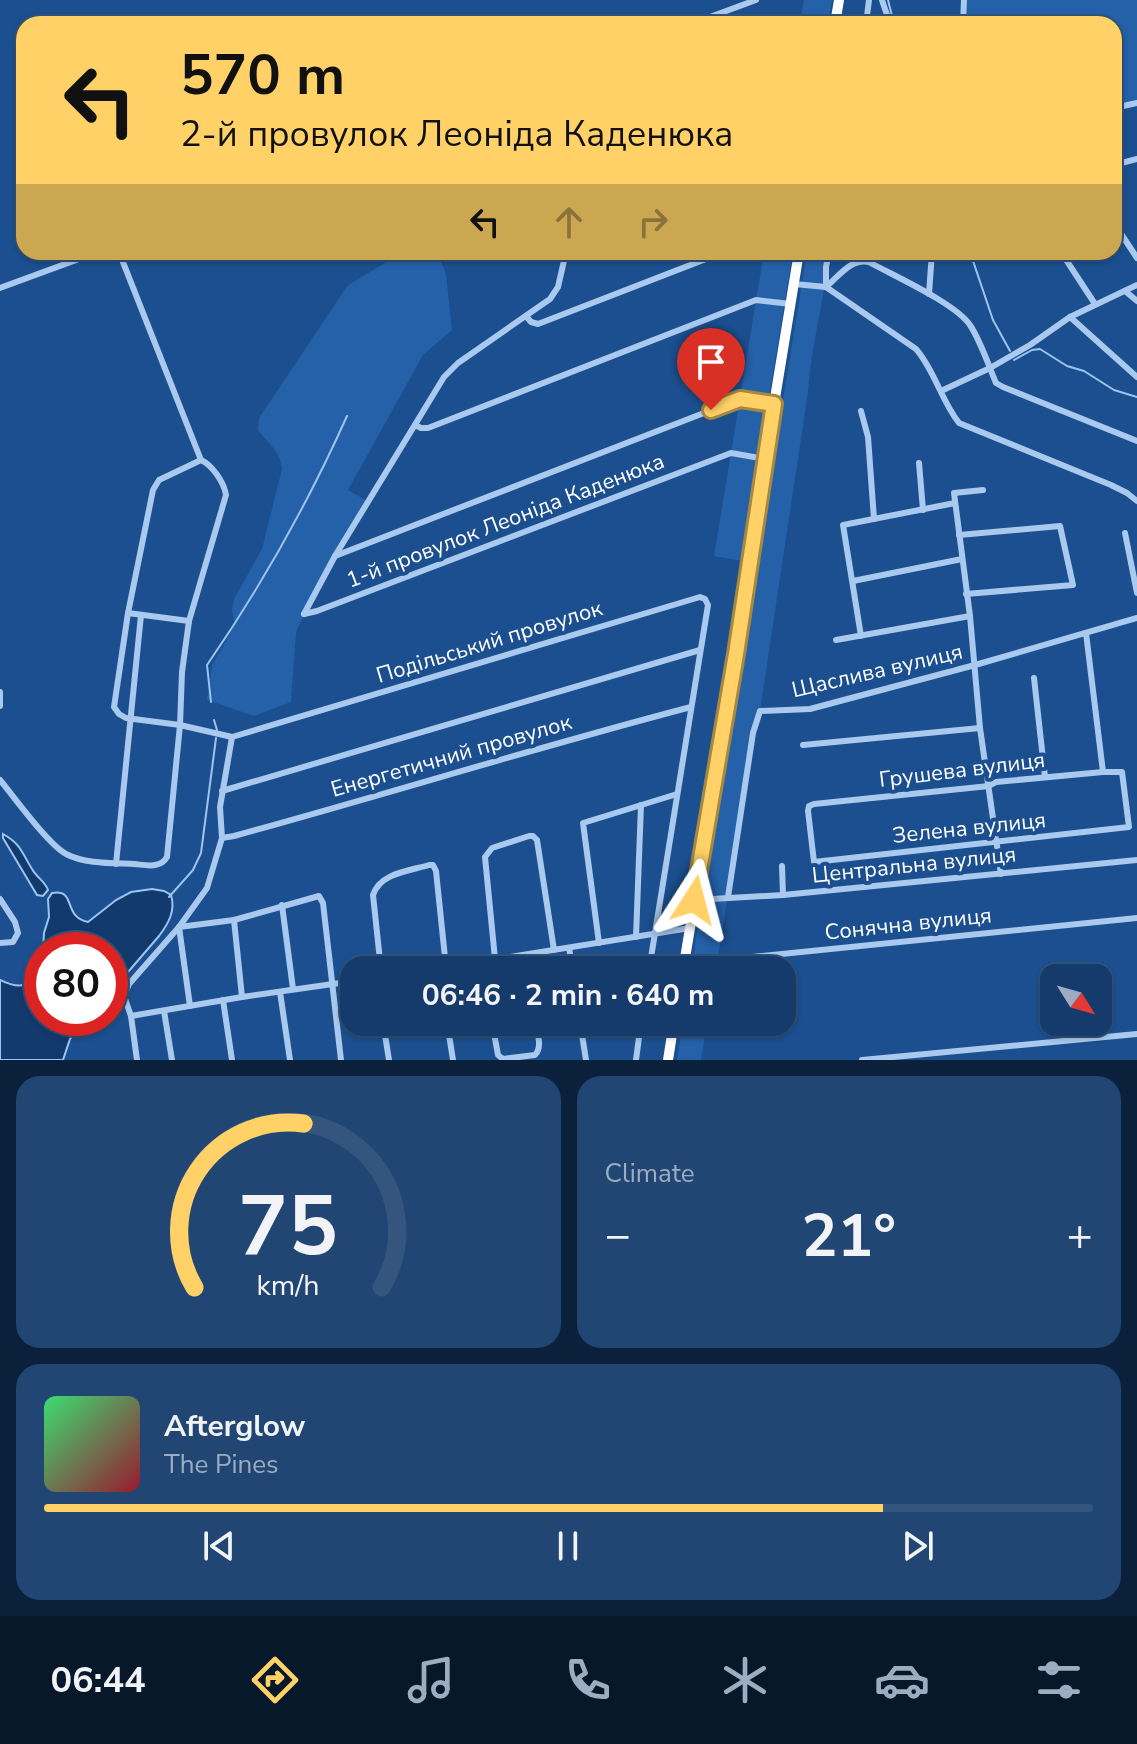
<!DOCTYPE html>
<meta charset="utf-8">
<style>
:root{--surface:#143b6b;--page:#214673;--text:#f1f3f6;--muted:#9dadc1;--line:#33557e;--accent:#ffd166}
body{margin:0;font-family:"Nunito Sans",sans-serif;background:var(--page);color:var(--text);height:100vh;display:flex;flex-direction:column;font-size:30px;white-space:nowrap}
*{box-sizing:border-box;margin:0}
p{font-size:26px;color:var(--muted)}
.icon{flex:none;width:44px;height:44px;fill:none;stroke:currentColor;stroke-width:2;stroke-linecap:round;stroke-linejoin:round}
.map{position:relative;height:1060px;overflow:hidden}
.details{display:flex;flex-direction:column;gap:16px;padding:16px;background:#0b203b;flex:1}
.details>*{flex:none}
.banner{position:absolute;left:16px;top:16px;width:1106px;height:244px;border-radius:24px;box-shadow:0 2px 6px #0004,0 0 0 2px var(--line);background:#ffd166;color:#111;overflow:hidden}
.needle{width:52px;rotate:127deg}
.fabs{position:absolute;left:1040px;top:964px;display:grid;gap:16px}
.fabs a{display:grid;place-items:center;width:72px;height:72px;border-radius:16px;background:var(--surface);box-shadow:0 2px 6px #0004,0 0 0 2px var(--line);font-size:40px}
.speed{position:absolute;left:24px;top:932px;display:flex;gap:16px;font-size:40px;font-weight:700;text-align:center}
.speed>*{display:grid;place-content:center;width:104px;height:104px;border-radius:50%;background:var(--surface);box-shadow:0 2px 6px #0004,0 0 0 2px var(--line);line-height:1}
.speed .limit{border:12px solid #d22;background:#fff;color:#111}
.pin{position:absolute;display:grid;place-items:center;width:68px;height:68px;color:#fff;margin:-82px -34px;border-radius:50% 50% 50% 0;rotate:-45deg;box-shadow:0 0 8px #0007}
.pin .icon{rotate:45deg}
.me{position:absolute;width:88px;margin:-44px;rotate:9deg;stroke-linejoin:round;filter:drop-shadow(0 0 6px #0008)}
.turn{display:flex;align-items:center;gap:28px;height:168px;padding:0 32px;font-size:36px}
.turn .icon{width:104px;height:104px;stroke-width:2.5}
.turn b{display:block;font-size:56px;line-height:68px}
.lanes{display:flex;align-items:center;height:76px;padding:0 32px;background:#0003;justify-content:center;gap:40px;direction:ltr}
.lanes .off{opacity:.35}
.big{font-size:60px;font-weight:700;line-height:1.1}
.details .card{flex:1;display:flex;flex-direction:column;justify-content:center;gap:12px;min-width:0;padding:0 28px;border-radius:24px;background:var(--page)}
.details .dial{align-items:center;gap:0}
.dial svg{height:208px;overflow:visible;fill:none;stroke:var(--line);stroke-width:7;stroke-linecap:round;text-anchor:middle}
.dial text{fill:var(--text);stroke:none}
.song{display:flex;align-items:center;gap:24px}
.cover{width:96px;height:96px;border-radius:12px;background:linear-gradient(135deg,hsl(140 70% 55%),hsl(350 70% 35%))}
.played{height:8px;border-radius:4px;background:linear-gradient(90deg,var(--accent) 80%,var(--line) 80%)}
.keys{display:flex;justify-content:space-around;direction:ltr}
.heat{display:flex;justify-content:space-between;align-items:center;font-size:44px;direction:ltr}
.details .tiles{flex:1;display:grid;gap:16px;grid-template-columns:1fr 1fr}
.card:last-child{grid-column:span 2}
.trip{position:absolute;left:340px;top:956px;width:456px;height:80px;border-radius:24px;background:var(--surface);box-shadow:0 2px 6px #0004,0 0 0 2px var(--line);font-weight:700;line-height:80px;text-align:center}
.menu{display:flex;height:128px;justify-content:space-around;align-items:center;background:#08182b;color:var(--muted)}
.menu .icon{width:56px;height:56px}
.menu .selected{color:var(--accent)}
.menu b{font-size:36px;color:var(--text)}
.map>svg:first-child{display:block}
.green{fill:#2461a8}
.water{fill:#123a6d;stroke:#9cc4f0;stroke-width:2}
.lines{fill:none;stroke-linecap:round;stroke-linejoin:round}
.stream{stroke:#9cc4f0;stroke-width:2}
.street{stroke:#a9c9ee;stroke-width:6}
.highway{stroke:#fff;stroke-width:10}
.route-casing{stroke:#a68842;stroke-width:20}
.route{stroke:#ffd166;stroke-width:14}
.labels{text-anchor:middle;stroke-width:8;stroke-linejoin:round;paint-order:stroke}
.street-label{font-size:22px;fill:#fff;stroke:#1b4f8f}
</style>
<div class="map">
<svg width="1137" height="1060" viewBox="0 0 1137 1060">
<rect width="100%" height="100%" fill="#1b4f8f"/>
<g class="green">
<path d="M 804,0 L 832,0 L 828,24 L 800,24 Z"/>
<path d="M 964,0 L 1137,0 L 1137,103 L 1114,108 L 1114,24 L 963,24 Z"/>
<path d="M 419,252 L 433,252 L 440,259 L 446,274 L 452,330 L 423,355 L 348,490 L 367,501 L 300,623 L 296,633 L 291,702 L 254,716 L 207,700 L 212,665 L 235,625 L 232,611 L 234,599 L 262,549 L 282,469 C 280,451 268,443 258,430 L 259,418 L 346,288 L 350,284 L 390,260 L 401,259 Z"/>
<path d="M 764,252 L 793,252 L 742,561 L 714,556 Z"/>
<path d="M 807,252 L 829,252 C 825,299 811,345 808,392 L 760,711 L 753,733 L 716,970 L 691,970 Z"/>
<path d="M 683,1022 L 707,1022 L 701,1060 L 677,1060 Z"/>
</g>
<g class="water">
<path d="M 3,834 C 21,844 22,853 32,869 C 37,878 45,881 48,890 L 43,896 L 37,895 L 3,838 Z"/>
<path d="M 152,889 L 164,891 L 171,895 C 176,911 168,924 159,936 L 110,993 L 110,950 L 43,950 L 44,933 L 49,917 L 48,899 L 52,893 C 77,888 62,917 88,922 L 116,900 L 131,892 Z"/>
<path d="M 42,956 L 42,1018 L 86,1018 L 70,1039 L 63,1060 L 0,1060 L 0,980 C 26,993 37,983 42,956 Z"/>
</g>
<g class="lines">
<g class="stream">
<path d="M 888,0 L 894,24"/>
<path d="M 970,252 L 993,320 L 1010,351"/>
<path d="M 1014,360 L 1032,350 L 1040,349 L 1067,366 L 1084,371 L 1114,390 L 1137,397"/>
<path d="M 211,702 L 207,665 C 260,588 309,501 347,416"/>
<path d="M 214,720 L 217,730"/>
<path d="M 169,897 L 193,870 L 201,853 L 216,738"/>
</g>
<g class="street">
<path d="M 882,0 L 890,24"/>
<path d="M 691,24 L 756,0"/>
<path d="M 866,24 L 869,0"/>
<path d="M 963,24 L 964,0"/>
<path d="M 1114,108 L 1137,103"/>
<path d="M 1114,165 L 1137,159"/>
<path d="M 1114,223 L 1137,258"/>
<path d="M 119,252 L 201,460"/>
<path d="M 1061,252 L 1095,304"/>
<path d="M 794,284 L 826,287 L 916,349 C 935,371 941,400 959,423 L 1111,485 L 1127,493 L 1137,501"/>
<path d="M 826,287 C 839,276 851,258 869,262 C 894,276 955,303 970,325 C 981,342 988,364 996,383 L 1003,387 L 1137,441"/>
<path d="M 826,287 L 826,267 L 829,252"/>
<path d="M 0,288 L 98,252"/>
<path d="M 1125,291 L 1137,301"/>
<path d="M 929,294 L 932,252"/>
<path d="M 526,316 L 531,322 L 538,324 L 724,252"/>
<path d="M 1070,317 L 1137,377"/>
<path d="M 941,391 L 990,368 L 1030,345 L 1070,317 L 1137,285"/>
<path d="M 861,411 L 868,437 L 874,519"/>
<path d="M 415,425 L 421,428 L 428,428 L 756,300 L 791,304"/>
<path d="M 201,460 L 159,480 L 153,490 L 128,613 L 114,707 L 119,714 L 126,718 L 180,725 L 232,737 L 700,597 L 705,599 L 708,605 L 649,970"/>
<path d="M 919,463 L 923,510"/>
<path d="M 983,490 L 954,493 L 970,616 L 980,728 L 1001,874"/>
<path d="M 1125,533 L 1137,593"/>
<path d="M 959,535 L 1060,526 L 1073,585 L 966,594"/>
<path d="M 335,556 L 740,399 L 774,404"/>
<path d="M 853,581 L 962,559"/>
<path d="M 128,613 L 189,621"/>
<path d="M 304,614 L 317,611 L 731,453 L 765,459"/>
<path d="M 304,614 L 335,556 L 444,377 L 458,363 L 550,299 L 558,287 L 566,252"/>
<path d="M 1086,633 L 1103,772"/>
<path d="M 861,636 L 843,525 L 955,503"/>
<path d="M 836,640 L 970,616"/>
<path d="M 1034,678 L 1045,777"/>
<path d="M 0,692 L 0,706"/>
<path d="M 803,745 L 980,728"/>
<path d="M 1103,772 L 1122,772 L 1129,827 L 814,862 L 808,811 L 809,806 L 814,804 L 989,786 L 996,782 Z"/>
<path d="M 0,780 C 15,798 47,843 66,854 C 85,864 113,863 134,864 C 146,865 160,869 167,857 L 180,725 L 182,672 L 189,621 L 226,495 C 224,482 212,465 201,460"/>
<path d="M 222,791 L 700,650"/>
<path d="M 222,838 L 234,836 C 387,794 538,747 691,707"/>
<path d="M 116,864 L 141,615"/>
<path d="M 782,866 L 783,895"/>
<path d="M 728,897 L 753,733 L 760,711 L 810,709 L 975,665 L 1137,618"/>
<path d="M 0,899 L 15,922 L 18,933 L 13,942 L 0,943"/>
<path d="M 694,900 L 783,895 L 1137,860"/>
<path d="M 282,905 L 293,989"/>
<path d="M 234,920 L 242,997"/>
<path d="M 636,937 L 641,805"/>
<path d="M 599,943 L 583,823 L 677,794"/>
<path d="M 569,948 L 573,970"/>
<path d="M 523,955 L 526,970"/>
<path d="M 495,959 L 485,857 L 492,848 L 529,836 L 533,836 L 537,840 L 554,950"/>
<path d="M 684,964 L 1137,918"/>
<path d="M 381,970 L 373,895 C 380,873 409,871 429,865 L 433,865 L 436,871 L 446,967"/>
<path d="M 429,970 L 690,928"/>
<path d="M 280,992 L 290,1060"/>
<path d="M 223,1000 L 232,1060"/>
<path d="M 190,1006 L 179,927 L 234,920 L 319,896 L 323,903 L 341,1060"/>
<path d="M 164,1011 L 172,1060"/>
<path d="M 131,1016 L 242,997 L 354,981"/>
<path d="M 383,1022 L 389,1060"/>
<path d="M 447,1022 L 453,1060"/>
<path d="M 492,1022 L 498,1055 L 503,1059 L 535,1055 C 543,1047 537,1032 535,1022"/>
<path d="M 580,1022 L 586,1060"/>
<path d="M 137,1060 L 131,1016 L 124,996 L 129,984 L 179,927 L 207,888 L 222,838 L 220,807 L 232,737"/>
<path d="M 636,1060 L 641,1022"/>
<path d="M 862,1060 L 1137,1034"/>
</g>
<g class="highway">
<path d="M 835,24 L 839,0"/>
<path d="M 683,970 L 736,654 L 765,459 L 799,252"/>
<path d="M 668,1060 L 674,1022"/>
</g>
</g>
<g class="lines">
<defs>
<path id="route" d="M 694,900 L 736,654 L 774,404 L 740,399 L 711,410"/>
</defs>
<use href="#route" class="route-casing"/>
<use href="#route" class="route"/>
</g>
<g class="labels">
<g class="street-label">
<text transform="translate(505 520) rotate(-21)" y="8">1-й провулок Леоніда Каденюка</text>
<text transform="translate(489 641) rotate(-17)" y="8">Подільський провулок</text>
<text transform="translate(877 670) rotate(-13)" y="8">Щаслива вулиця</text>
<text transform="translate(451 755) rotate(-16)" y="8">Енергетичний провулок</text>
<text transform="translate(962 769) rotate(-7)" y="8">Грушева вулиця</text>
<text transform="translate(969 827) rotate(-6)" y="8">Зелена вулиця</text>
<text transform="translate(914 864) rotate(-6)" y="8">Центральна вулиця</text>
<text transform="translate(908 923) rotate(-6)" y="8">Сонячна вулиця</text>
</g>
</g>
</svg>
<div class="fabs">
<a><svg class="needle" viewBox="-14 -14 28 28"><path d="M0-13l5 13h-10z" fill="#e53935"/><path d="M0 13l5-13h-10z" fill="#9dadc1"/></svg></a>
</div>
<div class="speed"><div class="limit">80</div></div>
<div class="pin" style="left:711px;top:410px;background:#d93025"><svg class="icon" aria-label="arrive" viewBox="0 0 24 24"><path d="M6 21V4h12l-3 4 3 4H6"/></svg></div>
<svg class="me" style="left:694px;top:900px" viewBox="-20 -20 40 40"><path d="M0-17L14 15 0 8-14 15z" fill="#ffd166" stroke="#fff" stroke-width="4"/></svg>
<div class="trip">06:46 · 2 min · 640 m</div>
<div class="banner">
<div class="turn"><svg class="icon" aria-label="left" viewBox="0 0 24 24"><path d="M17 20v-9H6M10 6l-5 5 5 5"/></svg><div><b>570 m</b>2-й провулок Леоніда Каденюка</div></div>
<div class="lanes"><svg class="icon" aria-label="left" viewBox="0 0 24 24"><path d="M17 20v-9H6M10 6l-5 5 5 5"/></svg><svg class="icon off" aria-label="ahead" viewBox="0 0 24 24"><path d="M12 20V5M6 11l6-6 6 6"/></svg><svg class="icon off" aria-label="right" viewBox="0 0 24 24"><path d="M7 20v-9h11M14 6l5 5-5 5"/></svg></div>
</div>
</div>
<section class="details">
<div class="tiles">
<div class="card dial"><svg viewBox="0 0 100 80">
<path d="M14 69A42 42 0 1 1 86 69"/>
<path d="M14 69A42 42 0 0 1 56 6" stroke="#ffd166"/>
<text x="50" y="56" font-size="32" font-weight="700">75</text>
<text x="50" y="72" font-size="11">km/h</text>
</svg></div>
<div class="card"><p>Climate</p>
<div class="heat"><a>−</a><b class="big">21°</b><a>+</a></div>
</div>
<div class="card">
<div class="song"><i class="cover"></i><div><b>Afterglow</b><p>The Pines</p></div></div>
<div class="played"></div>
<div class="keys"><svg class="icon" aria-label="previous" viewBox="0 0 24 24"><path d="M18 5L8 12l10 7zM5 5v14"/></svg><svg class="icon" aria-label="pause" viewBox="0 0 24 24"><path d="M8 5v14M16 5v14"/></svg><svg class="icon" aria-label="next" viewBox="0 0 24 24"><path d="M6 5l10 7-10 7zM19 5v14"/></svg></div>
</div>
</div>
</section>
<nav class="menu">
<b>06:44</b>
<svg class="icon selected" aria-label="directions" viewBox="0 0 24 24"><path d="M12 3l9 9-9 9-9-9zM9 14v-3h6M13 9l2 2-2 2"/></svg>
<svg class="icon" aria-label="music" viewBox="0 0 24 24"><path d="M9 18V5l10-2v13"/><circle cx="6" cy="18" r="3"/><circle cx="16" cy="16" r="3"/></svg>
<svg class="icon" aria-label="phone" viewBox="0 0 24 24"><path d="M5 4h4l2 5-3 2q2 4 5 5l2-3 5 2v4C11 20 4 13 5 4z"/></svg>
<svg class="icon" aria-label="climate" viewBox="0 0 24 24"><path d="M12 3v18M4 7l16 10M4 17L20 7"/></svg>
<svg class="icon" aria-label="car" viewBox="0 0 24 24"><path d="M5 17H2v-5l4-1 3-4h7l3 4 3 1v5h-3M9 17h6M6 11h13"/><circle cx="7" cy="17" r="2"/><circle cx="17" cy="17" r="2"/></svg>
<svg class="icon" aria-label="filters" viewBox="0 0 24 24"><path d="M4 7h16M4 17h16"/><circle cx="9" cy="7" r="2"/><circle cx="15" cy="17" r="2"/></svg>
</nav>
